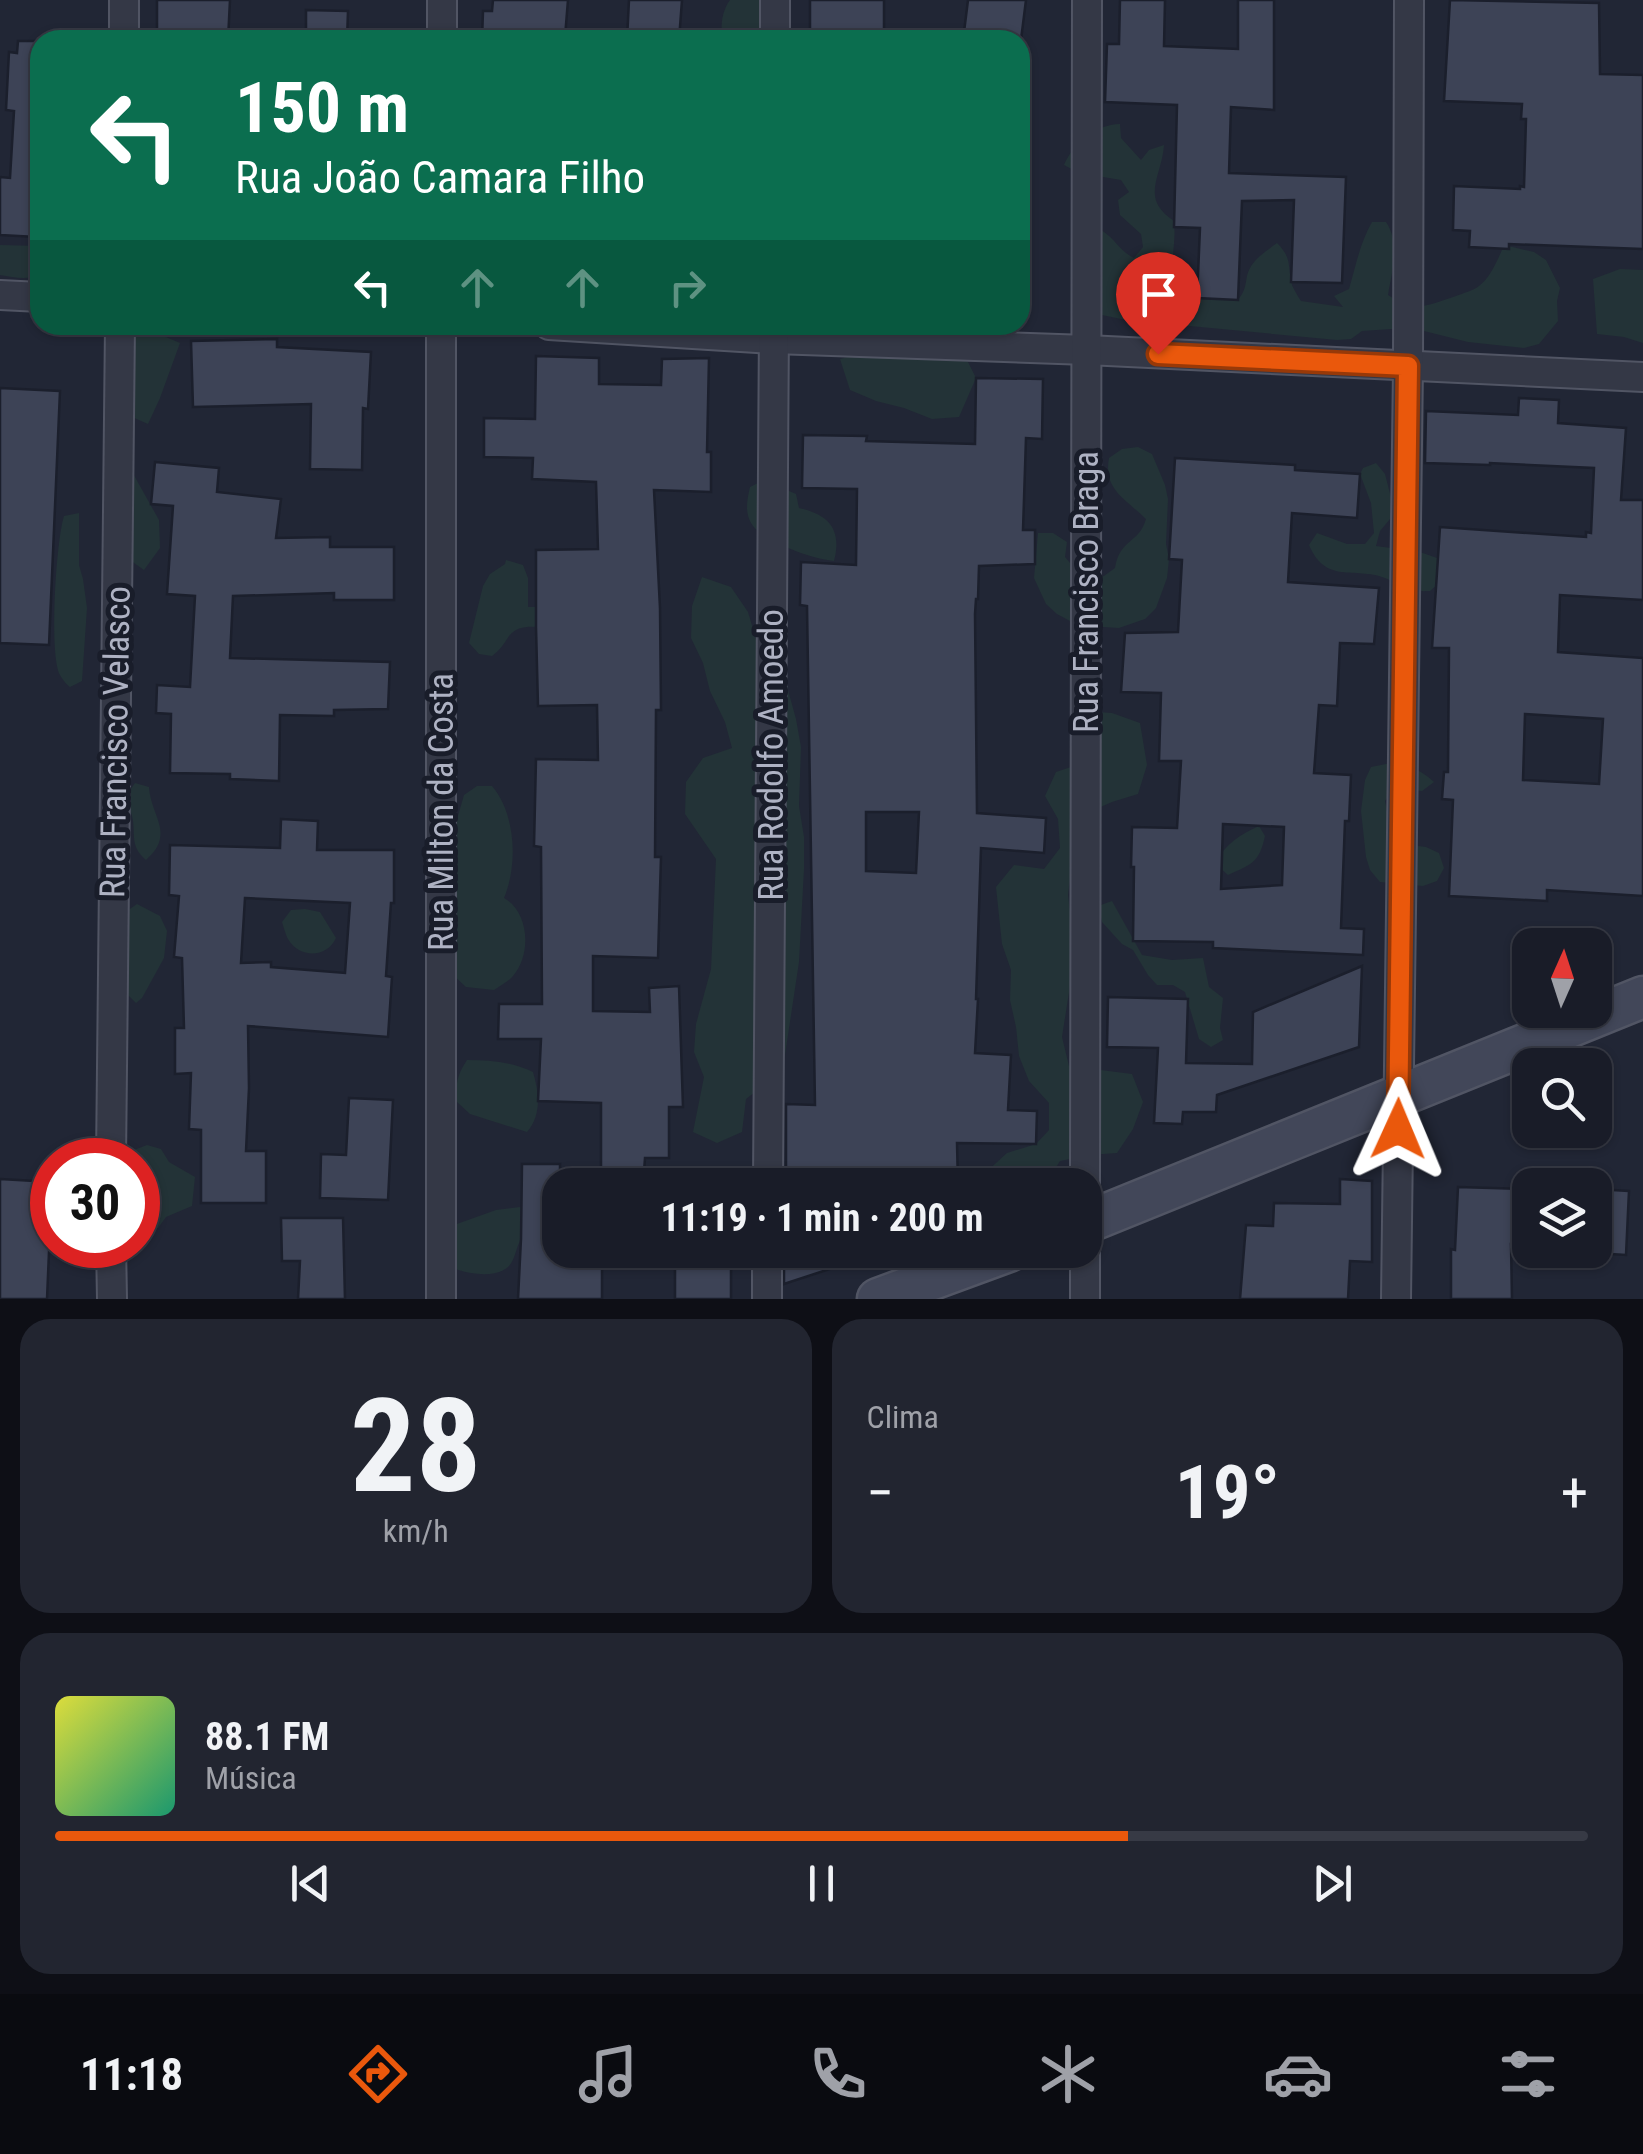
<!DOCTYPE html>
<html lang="pt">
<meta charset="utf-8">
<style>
:root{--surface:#191c28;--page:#222530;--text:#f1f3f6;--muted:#9fa1a8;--line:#373a45;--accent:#ea580c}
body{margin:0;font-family:"Roboto Condensed",sans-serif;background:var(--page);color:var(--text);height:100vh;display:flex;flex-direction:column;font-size:38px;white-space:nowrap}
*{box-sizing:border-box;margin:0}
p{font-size:32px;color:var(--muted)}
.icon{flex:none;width:55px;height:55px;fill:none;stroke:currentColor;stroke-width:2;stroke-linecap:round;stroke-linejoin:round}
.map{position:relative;height:1299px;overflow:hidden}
.panel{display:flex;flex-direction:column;gap:20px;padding:20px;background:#0e0f16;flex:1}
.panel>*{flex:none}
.top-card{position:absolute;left:30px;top:30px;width:1000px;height:305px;border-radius:30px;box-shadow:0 2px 8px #0004,0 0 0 2px var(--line);background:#0b6e4f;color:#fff;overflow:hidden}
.needle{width:65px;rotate:3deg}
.controls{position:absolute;left:1512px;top:928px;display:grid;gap:20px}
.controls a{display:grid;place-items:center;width:100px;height:100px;border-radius:20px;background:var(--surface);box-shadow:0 2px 8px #0004,0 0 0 2px var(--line);font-size:50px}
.speed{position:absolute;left:30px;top:1138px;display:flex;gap:20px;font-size:50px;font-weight:700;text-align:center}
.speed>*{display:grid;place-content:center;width:130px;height:130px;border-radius:50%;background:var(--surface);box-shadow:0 2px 8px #0004,0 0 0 2px var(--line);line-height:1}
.speed .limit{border:15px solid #d22;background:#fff;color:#111}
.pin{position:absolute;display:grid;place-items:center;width:85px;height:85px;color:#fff;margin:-102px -42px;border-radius:50% 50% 50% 0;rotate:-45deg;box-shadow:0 0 10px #0007}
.pin .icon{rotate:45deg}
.me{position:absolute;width:110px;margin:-55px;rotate:1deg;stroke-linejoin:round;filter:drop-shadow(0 0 8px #0008)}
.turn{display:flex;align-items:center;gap:35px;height:210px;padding:0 40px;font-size:45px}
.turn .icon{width:130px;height:130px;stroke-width:2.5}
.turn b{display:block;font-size:70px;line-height:85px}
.lanes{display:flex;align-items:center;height:95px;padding:0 40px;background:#0003;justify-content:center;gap:50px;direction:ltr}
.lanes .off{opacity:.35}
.big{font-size:75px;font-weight:700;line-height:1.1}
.panel .card{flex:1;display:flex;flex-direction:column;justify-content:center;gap:15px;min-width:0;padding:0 35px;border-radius:30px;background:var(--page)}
.panel .dial{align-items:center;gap:0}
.dial b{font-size:130px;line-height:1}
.song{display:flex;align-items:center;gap:30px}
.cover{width:120px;height:120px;border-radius:15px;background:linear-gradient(135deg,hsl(60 70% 55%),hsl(160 70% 35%))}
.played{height:10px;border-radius:5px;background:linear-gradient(90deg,var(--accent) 70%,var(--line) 70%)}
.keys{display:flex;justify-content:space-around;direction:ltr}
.heat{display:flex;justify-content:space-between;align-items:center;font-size:55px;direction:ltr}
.panel .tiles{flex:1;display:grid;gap:20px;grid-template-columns:1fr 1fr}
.card:last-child{grid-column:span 2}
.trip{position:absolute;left:542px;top:1168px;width:560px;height:100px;border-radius:30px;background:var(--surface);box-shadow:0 2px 8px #0004,0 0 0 2px var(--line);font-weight:700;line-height:100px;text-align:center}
.dock{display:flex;height:160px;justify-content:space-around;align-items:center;background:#0a0b10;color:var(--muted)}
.dock .icon{width:70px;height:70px}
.dock .on{color:var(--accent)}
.dock b{font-size:45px;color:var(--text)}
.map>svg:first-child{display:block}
.green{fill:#233337}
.building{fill:#3d4356;stroke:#1b1f2c;stroke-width:2.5;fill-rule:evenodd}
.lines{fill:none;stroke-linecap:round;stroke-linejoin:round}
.street-casing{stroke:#515564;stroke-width:32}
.secondary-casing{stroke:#515564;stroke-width:45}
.street{stroke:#343846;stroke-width:28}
.secondary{stroke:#424759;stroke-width:40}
.route-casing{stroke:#983908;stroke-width:25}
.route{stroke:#ea580c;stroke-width:18}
.labels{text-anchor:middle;stroke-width:10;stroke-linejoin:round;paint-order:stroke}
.street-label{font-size:35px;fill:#aeb2c3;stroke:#191d2a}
</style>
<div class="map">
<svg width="1643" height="1299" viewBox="0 0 1643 1299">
<rect width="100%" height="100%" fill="#212635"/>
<g class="green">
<path d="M 730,0 L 788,0 L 759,40 L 722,40 C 721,24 721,13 730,0 Z"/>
<path d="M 1120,124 L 1121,138 L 1141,160 L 1149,150 L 1164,145 C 1162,177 1139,198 1174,221 C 1177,251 1166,261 1181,292 L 1197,298 L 1238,300 C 1245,291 1245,287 1247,276 C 1251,260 1265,252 1277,243 C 1293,259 1287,266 1292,285 C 1293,288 1299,298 1301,301 L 1343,307 L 1334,296 L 1349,289 C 1356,265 1360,243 1372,222 L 1386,222 C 1401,245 1392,270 1388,295 C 1416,314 1428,305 1456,296 C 1463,293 1473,291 1479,286 C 1491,277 1498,259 1504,245 L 1534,252 L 1546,260 L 1560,288 L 1557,301 L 1558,321 L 1539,344 L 1524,348 L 1468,342 L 1420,330 L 1391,329 L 1362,331 L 1351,339 L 1337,340 L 1126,320 L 1097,314 L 1089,257 L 1101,230 C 1116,239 1118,250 1134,258 L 1143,247 L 1141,234 L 1120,215 L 1118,200 L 1129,192 L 1121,180 L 1079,173 L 1064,165 C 1074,142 1095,125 1120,124 Z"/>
<path d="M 0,245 L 40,246 L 40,274 C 27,281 14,277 0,275 Z"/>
<path d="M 1620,269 L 1643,270 L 1643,343 L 1624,337 L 1597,334 L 1593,279 Z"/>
<path d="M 133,329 L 154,332 L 180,343 L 160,398 L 148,424 L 123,413 Z"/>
<path d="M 870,351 L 936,353 L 968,362 L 976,378 L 959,417 L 932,419 L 904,408 L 876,401 L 850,390 L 840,359 Z"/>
<path d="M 1138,447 L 1152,454 L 1165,485 L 1168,499 L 1166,544 L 1169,559 L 1167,578 L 1156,608 L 1145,619 L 1119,628 L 1103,627 L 1070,621 L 1057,614 L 1046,604 L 1034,578 L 1038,533 L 1053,533 L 1067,542 L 1065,557 L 1075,569 L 1089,580 L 1104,576 L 1115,568 C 1120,538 1139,544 1146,519 C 1126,499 1103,490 1109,458 L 1122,449 Z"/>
<path d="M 1376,463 L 1385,474 L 1393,505 L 1390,519 L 1380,531 L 1376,546 L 1420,552 L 1451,563 L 1440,582 L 1430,591 C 1405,592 1406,587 1385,578 C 1354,566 1326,585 1309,545 L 1317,533 L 1347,544 L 1365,544 L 1374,533 L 1371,503 L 1360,474 L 1363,468 Z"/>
<path d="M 131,470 L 159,520 L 160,548 L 144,570 L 120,553 Z"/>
<path d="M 764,480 L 796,494 L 799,508 C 830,515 842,530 834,561 C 812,559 767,543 753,526 C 744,514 747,500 750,487 Z"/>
<path d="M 79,513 L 79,565 L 83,579 L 87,608 L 82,681 L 70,687 C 67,685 62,679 60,675 C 49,654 56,541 64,516 Z"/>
<path d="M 506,560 L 523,565 L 528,578 L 528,607 L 542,607 L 550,628 C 536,627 519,623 509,636 C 503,645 501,649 492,656 L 479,654 L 469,643 L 483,586 L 490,574 L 505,564 Z"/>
<path d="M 702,577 L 731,587 L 748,612 L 756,639 L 768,636 L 785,659 L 788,690 L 796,719 L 801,747 L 799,806 L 804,837 L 804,869 L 799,962 L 785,1055 L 769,1081 L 746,1099 L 742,1132 L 717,1143 L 693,1132 L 704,1077 L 694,1052 L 696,1024 L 711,969 L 716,859 L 685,814 L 686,782 L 703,758 L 732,748 L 725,722 L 710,691 L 703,663 L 691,638 L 692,606 Z"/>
<path d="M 1082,711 L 1112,713 L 1140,723 L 1147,765 L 1138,794 L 1112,802 L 1087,813 L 1075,837 L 1068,895 L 1075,954 L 1062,1037 L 1069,1066 L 1132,1074 L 1143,1102 L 1133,1129 L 1117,1153 L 1089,1155 L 1060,1161 L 1045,1185 L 977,1185 L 984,1174 L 1007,1153 L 1036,1144 L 1049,1130 L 1049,1103 L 1029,1081 L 1019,1056 L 1016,1027 L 1010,1000 L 1011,970 L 1002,944 L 996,887 L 1014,865 L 1044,869 L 1060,848 L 1058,819 L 1045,796 L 1056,772 L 1083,763 L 1070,738 Z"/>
<path d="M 1386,764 C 1407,765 1419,768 1434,782 L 1422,791 L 1394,788 L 1385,801 L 1394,843 L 1426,847 L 1439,853 L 1444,868 L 1437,881 L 1423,886 L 1380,882 L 1370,870 L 1366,857 L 1361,811 L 1365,780 L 1371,767 Z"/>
<path d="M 135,783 L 149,787 C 151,817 176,834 146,860 C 131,847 135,838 133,821 C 132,813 128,804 126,796 Z"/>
<path d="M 477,786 L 492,786 C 516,814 518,865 504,898 C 529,912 532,954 513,976 C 508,982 500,986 494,990 L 466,987 L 453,975 L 455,826 L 464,795 Z"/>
<path d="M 1259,826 L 1265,836 C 1259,863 1252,864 1228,875 L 1215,863 C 1225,845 1240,834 1259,826 Z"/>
<path d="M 1112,901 L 1142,955 L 1172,960 L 1203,958 L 1209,987 L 1223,998 L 1220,1028 L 1223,1040 L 1211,1047 L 1199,1039 L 1185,992 L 1173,985 L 1157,985 L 1148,975 L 1133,950 L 1122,944 L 1102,922 L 1098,906 Z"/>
<path d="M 137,904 L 160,916 L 167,931 L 164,958 L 142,998 L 136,1003 L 126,993 L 124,913 Z"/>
<path d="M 305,909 L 320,912 L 336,938 C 327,958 300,959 288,939 C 286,936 283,925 282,922 L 291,910 Z"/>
<path d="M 467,1060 C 490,1060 512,1062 533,1072 C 539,1093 542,1114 527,1132 L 470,1114 L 457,1102 C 455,1085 457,1075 467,1060 Z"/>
<path d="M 147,1145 L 161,1149 L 169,1162 L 195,1177 L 192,1206 L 166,1217 L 158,1228 L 138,1236 L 138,1160 L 120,1160 L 121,1155 Z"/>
<path d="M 520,1207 L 534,1214 C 530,1226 523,1233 519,1243 C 516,1250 514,1261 509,1266 C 496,1279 468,1274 453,1268 L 454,1225 L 496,1210 Z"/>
</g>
<g class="building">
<path d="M 157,0 L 230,0 L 228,40 L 157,40 Z"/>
<path d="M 493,0 L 568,0 L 565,37 L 545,37 L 545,40 L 482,40 L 483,11 L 492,11 Z"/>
<path d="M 629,0 L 682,0 L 679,40 L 627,40 Z"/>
<rect x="810" y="0" width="74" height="40"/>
<path d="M 968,0 L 1026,0 L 1021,40 L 963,40 Z"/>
<path d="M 1120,0 L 1165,0 L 1164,46 L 1238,49 L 1238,0 L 1274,0 L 1274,110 L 1231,107 L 1229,173 L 1346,177 L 1342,283 L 1291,282 L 1294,200 L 1242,201 L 1238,300 L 1197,298 L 1200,228 L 1174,227 L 1177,105 L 1105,102 L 1107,44 L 1119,44 Z"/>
<path d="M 1450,0 L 1599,3 L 1600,74 L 1643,75 L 1643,249 L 1509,244 L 1509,249 L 1469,247 L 1470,231 L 1453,230 L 1454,186 L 1520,189 L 1520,186 L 1524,187 L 1526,119 L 1521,119 L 1522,104 L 1444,101 Z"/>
<path d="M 306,10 L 348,11 L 347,40 L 306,40 Z"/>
<path d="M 18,41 L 40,41 L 40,178 L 37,237 L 0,235 L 0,177 L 10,178 L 14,111 L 6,110 L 9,52 L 17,53 Z"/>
<path d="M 277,339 L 277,347 L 371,352 L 368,409 L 363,408 L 362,470 L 310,469 L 311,404 L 193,407 L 191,341 Z"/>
<path d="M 536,356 L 599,358 L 599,384 L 661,385 L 662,359 L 709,358 L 707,452 L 711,452 L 711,492 L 654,490 L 660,608 L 661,710 L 656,710 L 655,857 L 661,857 L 658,958 L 593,956 L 593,1011 L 650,1012 L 649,988 L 679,986 L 683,1107 L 669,1107 L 669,1158 L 645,1158 L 643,1185 L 601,1185 L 601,1103 L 538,1101 L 541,1039 L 498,1039 L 499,1004 L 542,1004 L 541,847 L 534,846 L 536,759 L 598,760 L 597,705 L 538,706 L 536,627 L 536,550 L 598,549 L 596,482 L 532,479 L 533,458 L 484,457 L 484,418 L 535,419 Z"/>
<path d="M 976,378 L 1043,379 L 1042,439 L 1026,438 L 1023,530 L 1035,530 L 1035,564 L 979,566 L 978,599 L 976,599 L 975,614 L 977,813 L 1046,818 L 1044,853 L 981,848 L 976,999 L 978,999 L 975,1053 L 1011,1055 L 1008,1110 L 1037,1111 L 1036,1144 L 957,1143 L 958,1185 L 786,1185 L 786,1104 L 815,1105 L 807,606 L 800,605 L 801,562 L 856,565 L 857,489 L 802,488 L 803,435 L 867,436 L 866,441 L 975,444 ZM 866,812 L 919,812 L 916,873 L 866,871 Z"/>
<path d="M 0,388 L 60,391 L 49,645 L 0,643 Z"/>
<path d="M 1519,398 L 1559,400 L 1558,423 L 1626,428 L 1621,500 L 1643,500 L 1643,600 L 1560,595 L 1558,652 L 1643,658 L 1643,896 L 1547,890 L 1547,901 L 1449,896 L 1453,800 L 1442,799 L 1444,772 L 1448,772 L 1449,648 L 1432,648 L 1440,527 L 1586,537 L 1586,532 L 1591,533 L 1594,468 L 1490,463 L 1490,465 L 1425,463 L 1426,411 L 1518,415 ZM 1525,714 L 1603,719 L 1599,784 L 1523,780 Z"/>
<path d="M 1175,458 L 1295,465 L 1295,470 L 1360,474 L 1357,518 L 1292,513 L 1288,582 L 1379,588 L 1374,644 L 1340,643 L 1337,706 L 1319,705 L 1314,773 L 1351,775 L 1349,821 L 1345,821 L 1341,928 L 1364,929 L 1363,955 L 1213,948 L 1213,942 L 1133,941 L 1134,867 L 1131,867 L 1132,827 L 1177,828 L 1181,761 L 1159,761 L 1161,693 L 1121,692 L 1125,633 L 1178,632 L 1182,560 L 1169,559 ZM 1223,824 L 1284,827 L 1282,885 L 1221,889 Z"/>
<path d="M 155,462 L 219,468 L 217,492 L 281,499 L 276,538 L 330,537 L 330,547 L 394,547 L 394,600 L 334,600 L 334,593 L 233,596 L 230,658 L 390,662 L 388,709 L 334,710 L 334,716 L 280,715 L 279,781 L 230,779 L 230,774 L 170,773 L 171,714 L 156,713 L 157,685 L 190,687 L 195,596 L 167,594 L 173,506 L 151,504 Z"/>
<path d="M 281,819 L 318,821 L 317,850 L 394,850 L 394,903 L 391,903 L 386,976 L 392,977 L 388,1037 L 248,1026 L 249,1088 L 246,1151 L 266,1151 L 266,1203 L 201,1203 L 201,1130 L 189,1129 L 191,1073 L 175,1074 L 175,1028 L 184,1028 L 182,958 L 174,957 L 179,896 L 169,895 L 170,845 L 280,848 ZM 245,898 L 350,903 L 345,973 L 271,967 L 271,962 L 241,963 Z"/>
<path d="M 1362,966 L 1359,1047 L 1217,1095 L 1216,1112 L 1183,1112 L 1182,1124 L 1154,1123 L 1158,1048 L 1107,1047 L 1108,997 L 1188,999 L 1186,1063 L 1252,1064 L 1253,1012 Z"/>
<path d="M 349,1098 L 393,1100 L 388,1200 L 320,1198 L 321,1154 L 346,1155 Z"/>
<path d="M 522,1164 L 560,1164 L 560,1250 L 602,1250 L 602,1299 L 518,1299 L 521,1239 Z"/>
<path d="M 0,1179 L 52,1182 L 47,1299 L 0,1299 Z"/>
<path d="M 1340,1179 L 1372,1181 L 1372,1262 L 1350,1261 L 1348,1299 L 1240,1299 L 1246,1225 L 1273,1226 L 1274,1203 L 1340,1204 Z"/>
<path d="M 1458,1187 L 1524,1189 L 1522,1245 L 1511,1244 L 1512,1299 L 1451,1299 L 1451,1249 L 1455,1250 Z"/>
<path d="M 1595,1189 L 1629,1191 L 1626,1255 L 1595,1253 Z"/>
<path d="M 281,1218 L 343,1218 L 345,1299 L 298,1299 L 300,1261 L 282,1261 Z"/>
<rect x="675" y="1250" width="56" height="49"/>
<path d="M 784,1250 L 871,1250 L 872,1255 L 784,1284 Z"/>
</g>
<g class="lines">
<defs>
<g id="street">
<path d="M 124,40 L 124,0"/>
<path d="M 442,40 L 442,0"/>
<path d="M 775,40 L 775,0"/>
<path d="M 0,295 L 40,297"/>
<path d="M 549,325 L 774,339 L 1087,350 L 1643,377"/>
<path d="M 111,1160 L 120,325"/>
<path d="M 768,1185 L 774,325"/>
<path d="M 1085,1185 L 1087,0"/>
<path d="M 111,1245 L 112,1299"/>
<path d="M 1085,1250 L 1085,1299"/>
<path d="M 441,1299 L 441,325"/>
<path d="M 767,1299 L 767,1250"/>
<path d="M 1396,1299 L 1408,367 L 1409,0"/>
</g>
<g id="secondary">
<path d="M 1085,1223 L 1643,997"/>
<path d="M 878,1299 L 1011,1250"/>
</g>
</defs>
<use href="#street" class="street-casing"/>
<use href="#secondary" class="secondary-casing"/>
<use href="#street" class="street"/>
<use href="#secondary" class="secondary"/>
</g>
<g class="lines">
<defs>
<path id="route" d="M 1158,354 L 1408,366 L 1398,1129"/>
</defs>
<use href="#route" class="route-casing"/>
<use href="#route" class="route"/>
</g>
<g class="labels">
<g class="street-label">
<text transform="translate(1086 592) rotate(-90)" y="12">Rua Francisco Braga</text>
<text transform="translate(115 742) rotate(-89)" y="12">Rua Francisco Velasco</text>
<text transform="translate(771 755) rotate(-90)" y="12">Rua Rodolfo Amoedo</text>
<text transform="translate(441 812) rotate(-90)" y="12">Rua Milton da Costa</text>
</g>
</g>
</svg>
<div class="controls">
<a><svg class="needle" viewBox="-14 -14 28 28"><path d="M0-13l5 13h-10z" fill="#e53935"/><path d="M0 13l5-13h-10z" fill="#9fa1a8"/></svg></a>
<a><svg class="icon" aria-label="search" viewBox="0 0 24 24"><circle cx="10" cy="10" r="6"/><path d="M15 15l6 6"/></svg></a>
<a><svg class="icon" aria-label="layers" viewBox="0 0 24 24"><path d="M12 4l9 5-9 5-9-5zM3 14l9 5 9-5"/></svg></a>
</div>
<div class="speed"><div class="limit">30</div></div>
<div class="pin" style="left:1158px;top:354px;background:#d93025"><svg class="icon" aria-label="arrive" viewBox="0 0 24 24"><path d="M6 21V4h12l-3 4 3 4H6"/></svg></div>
<svg class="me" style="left:1398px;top:1129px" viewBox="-20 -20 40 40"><path d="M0-17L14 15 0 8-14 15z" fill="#ea580c" stroke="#fff" stroke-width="4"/></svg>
<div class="trip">11:19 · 1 min · 200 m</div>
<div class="top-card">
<div class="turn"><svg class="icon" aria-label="left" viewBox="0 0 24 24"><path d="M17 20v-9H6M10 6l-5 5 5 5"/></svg><div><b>150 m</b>Rua João Camara Filho</div></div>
<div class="lanes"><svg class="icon" aria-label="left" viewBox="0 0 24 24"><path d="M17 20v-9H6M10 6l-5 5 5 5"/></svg><svg class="icon off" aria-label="ahead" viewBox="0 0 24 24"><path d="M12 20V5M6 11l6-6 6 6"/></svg><svg class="icon off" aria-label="ahead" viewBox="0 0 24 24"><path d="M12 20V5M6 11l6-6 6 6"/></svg><svg class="icon off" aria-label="right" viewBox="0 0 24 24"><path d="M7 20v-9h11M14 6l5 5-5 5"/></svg></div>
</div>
</div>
<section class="panel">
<div class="tiles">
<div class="card dial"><b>28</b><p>km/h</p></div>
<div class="card"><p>Clima</p>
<div class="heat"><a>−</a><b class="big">19°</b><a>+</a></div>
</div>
<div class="card">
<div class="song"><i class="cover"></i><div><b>88.1 FM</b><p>Música</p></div></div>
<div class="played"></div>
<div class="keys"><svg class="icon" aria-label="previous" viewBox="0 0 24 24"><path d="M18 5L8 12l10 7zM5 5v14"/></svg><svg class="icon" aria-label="pause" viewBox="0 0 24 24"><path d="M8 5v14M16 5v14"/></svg><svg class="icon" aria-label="next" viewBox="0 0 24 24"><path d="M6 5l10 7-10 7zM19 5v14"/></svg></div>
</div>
</div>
</section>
<nav class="dock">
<b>11:18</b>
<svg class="icon on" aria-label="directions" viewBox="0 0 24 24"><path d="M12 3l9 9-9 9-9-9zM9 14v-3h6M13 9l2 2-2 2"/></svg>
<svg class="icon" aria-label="music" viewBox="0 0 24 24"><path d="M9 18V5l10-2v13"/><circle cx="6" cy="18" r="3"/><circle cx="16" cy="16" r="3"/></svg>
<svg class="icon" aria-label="phone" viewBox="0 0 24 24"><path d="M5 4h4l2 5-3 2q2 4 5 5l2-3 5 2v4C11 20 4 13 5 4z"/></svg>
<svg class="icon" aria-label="climate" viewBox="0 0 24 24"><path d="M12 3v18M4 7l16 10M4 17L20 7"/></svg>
<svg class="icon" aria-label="car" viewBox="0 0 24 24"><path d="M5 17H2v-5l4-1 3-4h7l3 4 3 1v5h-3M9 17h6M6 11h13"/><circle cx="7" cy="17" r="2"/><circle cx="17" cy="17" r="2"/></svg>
<svg class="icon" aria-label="filters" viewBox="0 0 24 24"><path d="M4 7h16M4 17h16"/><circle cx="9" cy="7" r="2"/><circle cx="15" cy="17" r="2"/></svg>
</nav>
